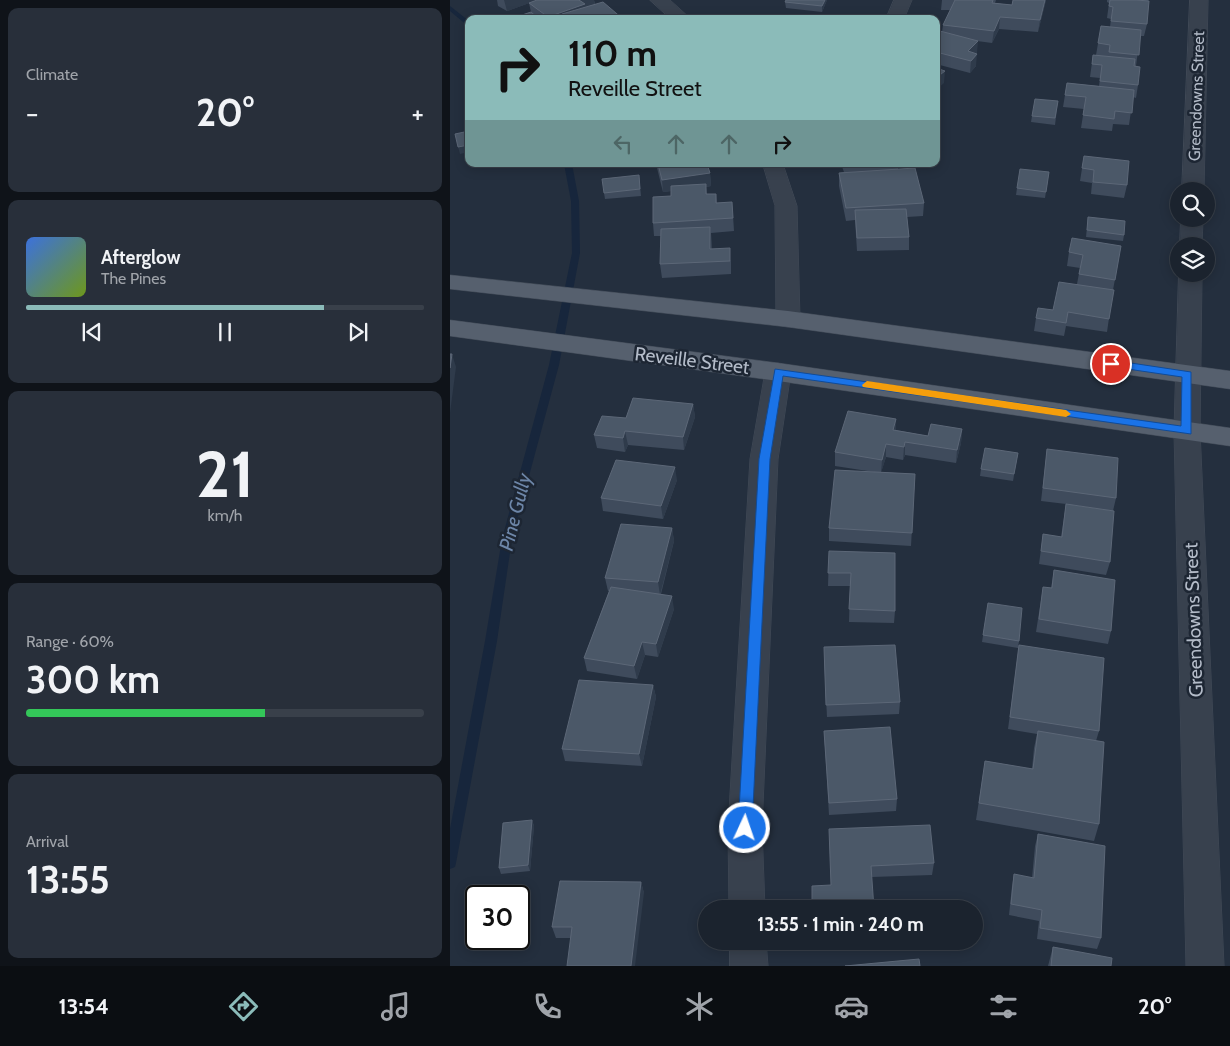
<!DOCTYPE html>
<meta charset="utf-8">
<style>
:root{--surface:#1b232e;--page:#282f3a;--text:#f1f3f6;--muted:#a0a4aa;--line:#39404a;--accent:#8bbbb9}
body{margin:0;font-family:Cabin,sans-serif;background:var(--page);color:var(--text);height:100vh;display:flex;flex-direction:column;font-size:19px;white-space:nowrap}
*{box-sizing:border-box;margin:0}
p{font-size:16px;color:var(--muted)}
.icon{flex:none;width:28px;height:28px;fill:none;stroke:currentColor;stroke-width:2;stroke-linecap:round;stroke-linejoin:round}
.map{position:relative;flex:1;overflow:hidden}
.details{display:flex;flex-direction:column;gap:8px;padding:8px;background:#0f1319;width:450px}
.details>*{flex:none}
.top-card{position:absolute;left:15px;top:15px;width:475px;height:152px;border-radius:10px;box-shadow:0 2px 12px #0003,0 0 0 1px var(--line);background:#8bbbb9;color:#111;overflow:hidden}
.fabs{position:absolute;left:720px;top:182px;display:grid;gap:10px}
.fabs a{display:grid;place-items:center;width:45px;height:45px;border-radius:50%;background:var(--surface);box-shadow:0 2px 12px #0003,0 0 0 1px var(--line);font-size:25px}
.speed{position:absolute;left:15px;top:885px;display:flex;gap:10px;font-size:25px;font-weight:700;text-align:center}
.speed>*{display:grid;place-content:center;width:65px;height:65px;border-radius:50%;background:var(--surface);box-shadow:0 2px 12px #0003,0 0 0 1px var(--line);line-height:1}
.speed .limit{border:2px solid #111;border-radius:8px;background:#fff;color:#111}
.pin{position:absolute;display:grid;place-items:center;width:42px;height:42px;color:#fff;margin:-21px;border:2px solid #fff;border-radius:50%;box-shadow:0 1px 5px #0007}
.me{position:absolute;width:55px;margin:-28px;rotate:3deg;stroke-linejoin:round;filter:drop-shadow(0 0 4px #0008)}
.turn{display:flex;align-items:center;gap:18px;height:105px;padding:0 20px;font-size:22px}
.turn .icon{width:65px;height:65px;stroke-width:2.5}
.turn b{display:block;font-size:35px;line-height:42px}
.lanes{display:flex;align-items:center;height:48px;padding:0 20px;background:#0003;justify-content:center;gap:25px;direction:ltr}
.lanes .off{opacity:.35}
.big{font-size:38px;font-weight:700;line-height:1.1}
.details .card{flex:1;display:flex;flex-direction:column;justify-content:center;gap:8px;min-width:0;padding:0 18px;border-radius:10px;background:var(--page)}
.details .dial{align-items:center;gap:0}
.dial b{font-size:65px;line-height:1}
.song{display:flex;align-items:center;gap:15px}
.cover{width:60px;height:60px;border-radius:8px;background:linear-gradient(135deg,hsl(220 70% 55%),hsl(80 70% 35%))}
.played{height:5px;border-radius:2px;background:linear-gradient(90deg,var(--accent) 75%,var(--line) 75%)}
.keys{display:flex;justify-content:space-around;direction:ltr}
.heat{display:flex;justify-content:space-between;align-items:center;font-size:28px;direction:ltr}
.charge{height:8px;border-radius:4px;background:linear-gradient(90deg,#34c759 60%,var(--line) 0)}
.trip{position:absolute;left:248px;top:900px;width:285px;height:50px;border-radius:25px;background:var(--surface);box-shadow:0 2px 12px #0003,0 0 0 1px var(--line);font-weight:700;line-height:50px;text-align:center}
.tab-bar{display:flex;height:80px;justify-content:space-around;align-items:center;background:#0b0e12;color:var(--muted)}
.tab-bar .icon{width:35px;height:35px}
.tab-bar .on{color:var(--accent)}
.tab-bar b{font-size:22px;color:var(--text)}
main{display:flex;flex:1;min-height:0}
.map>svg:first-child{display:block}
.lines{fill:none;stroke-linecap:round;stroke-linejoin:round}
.stream{fill:#17263c;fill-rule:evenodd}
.minor-casing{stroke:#414a57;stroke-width:1}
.primary-casing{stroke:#414a57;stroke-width:1}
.minor{fill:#38414e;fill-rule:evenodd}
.primary{fill:#56606e;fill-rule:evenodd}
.wall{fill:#3f4b5c}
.shaded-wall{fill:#2f3b4b}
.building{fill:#4b5868;stroke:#5c6777}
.route{fill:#1a73e8;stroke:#114b97}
.slow{fill:#f59e0b}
.labels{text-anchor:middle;stroke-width:5;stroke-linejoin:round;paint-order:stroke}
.far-street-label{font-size:16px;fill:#b4bcc9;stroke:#1d2633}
.street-label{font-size:19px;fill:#b4bcc9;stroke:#1d2633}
.water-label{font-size:20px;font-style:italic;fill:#6d86a8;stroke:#1d2633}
</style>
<main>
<section class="details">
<div class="card"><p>Climate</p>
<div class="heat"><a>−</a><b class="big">20°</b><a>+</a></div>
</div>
<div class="card">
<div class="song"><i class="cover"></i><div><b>Afterglow</b><p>The Pines</p></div></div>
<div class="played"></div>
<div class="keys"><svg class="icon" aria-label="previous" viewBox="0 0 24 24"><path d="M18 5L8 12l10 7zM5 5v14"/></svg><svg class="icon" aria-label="pause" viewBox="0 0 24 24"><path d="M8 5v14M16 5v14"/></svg><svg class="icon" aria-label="next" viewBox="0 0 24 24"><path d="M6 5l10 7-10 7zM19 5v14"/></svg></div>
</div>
<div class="card dial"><b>21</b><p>km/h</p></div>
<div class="card"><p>Range · 60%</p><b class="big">300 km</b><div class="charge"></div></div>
<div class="card"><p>Arrival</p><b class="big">13:55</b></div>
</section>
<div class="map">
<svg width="780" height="966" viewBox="0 0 780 966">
<rect width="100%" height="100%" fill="#242f3e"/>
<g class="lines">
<g class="stream">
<path d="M 0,6 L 19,21 L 19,27 L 0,11 Z"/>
<path d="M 114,164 L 122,164 L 129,201 L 130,253 L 109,365 L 62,539 L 47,641 L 6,863 L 5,867 L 0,869 L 0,829 L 35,641 L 52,539 L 99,365 L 122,253 L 121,201 Z"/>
</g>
<defs>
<g id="minor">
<path d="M 200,0 L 220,0 L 241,19 L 221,19 Z"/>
<path d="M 444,0 L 462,0 L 454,19 L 436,19 Z"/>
<path d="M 740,0 L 758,0 L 754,191 L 732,191 Z"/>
<path d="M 313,164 L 333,164 L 347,206 L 350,319 L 347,325 L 338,327 L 329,325 L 326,319 L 325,206 Z"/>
<path d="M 731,219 L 753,219 L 752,246 L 730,246 Z"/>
<path d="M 729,273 L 752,274 L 750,431 L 774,966 L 736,966 L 724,431 Z"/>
<path d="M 328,363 L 337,366 L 341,372 L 328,459 L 312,828 L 315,909 L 279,909 L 278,828 L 300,459 L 315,372 L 319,366 Z"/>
<path d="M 280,941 L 316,941 L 318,966 L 280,966 Z"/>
</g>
<g id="primary">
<path d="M 0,275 L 338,311 L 780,371 L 780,389 L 338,327 L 0,289 Z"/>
<path d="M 0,320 L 328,363 L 780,428 L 780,446 L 328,381 L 0,336 Z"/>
</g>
</defs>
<use href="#minor" class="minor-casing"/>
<use href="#primary" class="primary-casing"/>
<use href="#minor" class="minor"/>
<use href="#primary" class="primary"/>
</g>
<g class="wall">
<path d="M 47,0 L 144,0 L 145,4 L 173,19 L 60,19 L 81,12 L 79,3 L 57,11 L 48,6 Z"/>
<path d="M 336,0 L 377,0 L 372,12 L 336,8 L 335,2 Z"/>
<path d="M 492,0 L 546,0 L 545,3 L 562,5 L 563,0 L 596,0 L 588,32 L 549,29 L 542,43 L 527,41 L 526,53 L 526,66 L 520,73 L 486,64 L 486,35 L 492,32 L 493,25 L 500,10 L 491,10 Z"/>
<path d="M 657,0 L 698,0 L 697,24 L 694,36 L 690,36 L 686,66 L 688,85 L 686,98 L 683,97 L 679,125 L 663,124 L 662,131 L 631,128 L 634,109 L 613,107 L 617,83 L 649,86 L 650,78 L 640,77 L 643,55 L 646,55 L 651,26 L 660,27 L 661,19 L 657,18 L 659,3 L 657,2 Z"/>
<path d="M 608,101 L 605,125 L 581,122 L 582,116 Z"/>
<path d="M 634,156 L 677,185 L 674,198 L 641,194 L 642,183 L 630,181 Z"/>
<path d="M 206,164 L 257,164 L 260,173 L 261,186 L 256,187 L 257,194 L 266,194 L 267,203 L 283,215 L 284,231 L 261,233 L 262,249 L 281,261 L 281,274 L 212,278 L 210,264 L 211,236 L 204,236 L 203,223 L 221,196 L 221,191 L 213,192 Z"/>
<path d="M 391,164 L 448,164 L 448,169 L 474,203 L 473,216 L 457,217 L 459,237 L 459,250 L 407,251 L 405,220 L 396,221 L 389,186 L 389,173 L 394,172 Z"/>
<path d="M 599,172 L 595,198 L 566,195 L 567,188 Z"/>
<path d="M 189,175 L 191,196 L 155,199 L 154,193 Z"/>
<path d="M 638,217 L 674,235 L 673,241 L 636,237 Z"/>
<path d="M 671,246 L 663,290 L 657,332 L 616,326 L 614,336 L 584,331 L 586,318 L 603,310 L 627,284 L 630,268 L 617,266 L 619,252 Z"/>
<path d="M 243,404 L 245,417 L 234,450 L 178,445 L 175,452 L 147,448 L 144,435 L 176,418 Z"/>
<path d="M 446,419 L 446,430 L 478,436 L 512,429 L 511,443 L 506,463 L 455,455 L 453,460 L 436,457 L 431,472 L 465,474 L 461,546 L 379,541 L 379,528 L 424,472 L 385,466 L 385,452 Z"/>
<path d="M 597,449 L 666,498 L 663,511 L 624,505 L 660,562 L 656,575 L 589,564 L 593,534 L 611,537 L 616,504 L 591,501 Z"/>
<path d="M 568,453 L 563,481 L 530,476 L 531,469 Z"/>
<path d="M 227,480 L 213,519 L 153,511 L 151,498 Z"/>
<path d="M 222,528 L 224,541 L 211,594 L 224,609 L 208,657 L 195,655 L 187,679 L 137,671 L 134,658 L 159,591 L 158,591 L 155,578 Z"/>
<path d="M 379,551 L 445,611 L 444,623 L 399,622 L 400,586 L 378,586 Z"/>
<path d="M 604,570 L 661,631 L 658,644 L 586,632 L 593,587 L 601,588 Z"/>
<path d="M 538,603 L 569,641 L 568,648 L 532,642 Z"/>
<path d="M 569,645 L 649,731 L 646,741 L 649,824 L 644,841 L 526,820 L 535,761 L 582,769 L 584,748 L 587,734 L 558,729 Z"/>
<path d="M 374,660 L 450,702 L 449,714 L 377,717 Z"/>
<path d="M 203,685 L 206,697 L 192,766 L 115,761 L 112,749 Z"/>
<path d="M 374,731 L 447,799 L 446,811 L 379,815 Z"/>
<path d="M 82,820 L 84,826 L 80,871 L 51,874 L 49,868 Z"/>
<path d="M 588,834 L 651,938 L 647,949 L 587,939 L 589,921 L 559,915 L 562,886 L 564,874 L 582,878 L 585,846 Z"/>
<path d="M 379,840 L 484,863 L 482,875 L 422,877 Z"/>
<path d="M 191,882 L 194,893 L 121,938 L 106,938 L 102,927 Z"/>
<path d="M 603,947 L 661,966 L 598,966 Z"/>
</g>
<g class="shaded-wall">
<path d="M 54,0 L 88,0 L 57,11 Z"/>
<path d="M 130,0 L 144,0 L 145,8 L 112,14 L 113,19 L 98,19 L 98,17 Z"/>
<path d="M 375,0 L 377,0 L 372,12 L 372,6 Z"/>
<path d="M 595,0 L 596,0 L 588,32 L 590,20 Z"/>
<path d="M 550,17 L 549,29 L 542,43 L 544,31 Z"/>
<path d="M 528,41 L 527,53 L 520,61 L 518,51 Z"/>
<path d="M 527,54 L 526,66 L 520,73 L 521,61 Z"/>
<path d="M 495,71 L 494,83 L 486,90 L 486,78 Z"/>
<path d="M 19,145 L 19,152 L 10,154 L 8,147 Z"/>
<path d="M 260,173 L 261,186 L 256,187 L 257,207 L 256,187 L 213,192 L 212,180 Z"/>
<path d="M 260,227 L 261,240 L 262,262 L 260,249 Z"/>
<path d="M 2,354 L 6,367 L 0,413 L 0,368 Z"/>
<path d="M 243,404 L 245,417 L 234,450 L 233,437 Z"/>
<path d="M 446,419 L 446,432 L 443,430 Z"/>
<path d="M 512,429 L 511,443 L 506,463 L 507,450 Z"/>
<path d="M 175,431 L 178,445 L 175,452 L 173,438 Z"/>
<path d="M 455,442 L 455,455 L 453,460 L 454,447 Z"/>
<path d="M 436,444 L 436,457 L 431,473 L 432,460 Z"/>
<path d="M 225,467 L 227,480 L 213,519 L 211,506 Z"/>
<path d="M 222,528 L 224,541 L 210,595 L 208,582 Z"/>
<path d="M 222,596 L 224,609 L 208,657 L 206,644 Z"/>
<path d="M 192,642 L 195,655 L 187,679 L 184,666 Z"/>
<path d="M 203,685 L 206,697 L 192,766 L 189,754 Z"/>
<path d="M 82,820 L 84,826 L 80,871 L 78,865 Z"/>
<path d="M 191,882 L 194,893 L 185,966 L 181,966 Z"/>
</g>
<g class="building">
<path d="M 87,0 L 130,0 L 129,0 L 135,4 L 98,17 L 79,3 Z"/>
<path d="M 336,0 L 375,0 L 372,6 L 335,2 Z"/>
<path d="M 505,0 L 543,0 L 542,3 L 562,5 L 563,0 L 595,0 L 590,20 L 550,17 L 544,31 L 493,25 Z"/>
<path d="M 660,0 L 686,0 L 699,1 L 697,24 L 661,21 L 663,7 L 659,6 Z"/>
<path d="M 153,2 L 173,19 L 117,19 L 112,14 Z"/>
<path d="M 81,12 L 89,19 L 60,19 Z"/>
<path d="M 651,26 L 691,30 L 689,55 L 659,52 L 660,45 L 648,43 Z"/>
<path d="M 490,31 L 528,41 L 518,51 L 527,54 L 521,61 L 486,52 L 486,48 L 491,43 L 486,42 L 486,35 Z"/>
<path d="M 643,55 L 685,59 L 684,66 L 690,67 L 688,85 L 650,81 L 652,65 L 642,64 Z"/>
<path d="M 486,68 L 495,71 L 486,78 Z"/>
<path d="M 617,83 L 684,90 L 682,113 L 665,111 L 664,119 L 633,115 L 636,97 L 615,95 Z"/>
<path d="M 585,99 L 608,101 L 605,118 L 582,116 Z"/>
<path d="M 19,131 L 19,145 L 8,147 L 5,134 Z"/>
<path d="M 634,156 L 679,161 L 677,185 L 643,182 L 644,170 L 632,168 Z"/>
<path d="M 208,164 L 257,164 L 260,173 L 212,180 Z"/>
<path d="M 395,164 L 411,164 L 396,165 Z"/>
<path d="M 465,168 L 474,203 L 396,208 L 389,173 Z"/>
<path d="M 570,169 L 599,172 L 596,192 L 567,188 Z"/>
<path d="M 189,175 L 190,189 L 154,193 L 152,179 Z"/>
<path d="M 256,184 L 256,194 L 266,194 L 266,203 L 282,202 L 283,218 L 203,223 L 203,197 L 221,196 L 221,186 Z"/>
<path d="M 456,209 L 459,237 L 407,238 L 405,210 Z"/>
<path d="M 638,217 L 675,221 L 674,235 L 637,230 Z"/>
<path d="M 260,227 L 260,249 L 280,248 L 280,261 L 210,264 L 211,229 Z"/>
<path d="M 622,238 L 671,246 L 665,280 L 629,274 L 633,255 L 619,252 Z"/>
<path d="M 609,282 L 664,290 L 659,319 L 618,312 L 616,323 L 586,318 L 588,308 L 603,310 Z"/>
<path d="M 0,354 L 2,354 L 0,368 Z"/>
<path d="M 183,398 L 243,404 L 233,437 L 175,431 L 173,438 L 144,435 L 152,416 L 176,418 Z"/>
<path d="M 398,411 L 446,419 L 443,430 L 478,436 L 481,424 L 512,429 L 507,450 L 455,442 L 454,447 L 436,444 L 432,460 L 385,452 Z"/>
<path d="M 535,448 L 568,453 L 564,474 L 531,469 Z"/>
<path d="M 597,449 L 668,458 L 666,498 L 593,488 Z"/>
<path d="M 166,460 L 225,467 L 211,506 L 151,498 Z"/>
<path d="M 385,470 L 465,474 L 462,533 L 379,528 Z"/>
<path d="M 616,504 L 664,511 L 660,562 L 591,551 L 593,534 L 612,537 Z"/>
<path d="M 171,524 L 222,528 L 208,582 L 155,578 Z"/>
<path d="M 379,551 L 445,553 L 445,611 L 399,609 L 401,573 L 378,573 Z"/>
<path d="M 604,570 L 665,580 L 661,631 L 589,619 L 593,587 L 602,588 Z"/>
<path d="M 161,587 L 222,596 L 206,644 L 192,642 L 184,666 L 134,658 Z"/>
<path d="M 538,603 L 572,608 L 569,641 L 533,635 Z"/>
<path d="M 445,645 L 450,702 L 376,705 L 374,647 Z"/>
<path d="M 569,645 L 654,658 L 649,731 L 560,717 Z"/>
<path d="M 129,680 L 203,685 L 189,754 L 112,749 Z"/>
<path d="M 440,727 L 447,799 L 379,803 L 374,731 Z"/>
<path d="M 588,731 L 654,742 L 649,824 L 529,803 L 535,761 L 583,769 Z"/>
<path d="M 82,820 L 78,865 L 49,868 L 53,823 Z"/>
<path d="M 480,825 L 484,863 L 421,866 L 424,909 L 362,909 L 362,886 L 381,885 L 379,829 Z"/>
<path d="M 588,834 L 655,846 L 651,938 L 590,928 L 592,910 L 561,904 L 564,874 L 584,878 Z"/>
<path d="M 110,881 L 191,882 L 181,966 L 117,966 L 122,927 L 102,927 Z"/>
<path d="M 603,947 L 662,958 L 661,966 L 601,966 Z"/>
<path d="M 469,959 L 470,966 L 395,966 Z"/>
</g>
<path class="route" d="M 661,360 L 741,372 L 741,434 L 333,376 L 320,459 L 302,828 L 300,833 L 295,835 L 290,833 L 288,828 L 309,459 L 325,369 L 731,426 L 732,377 L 657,366 L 656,364 Z"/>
<path class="slow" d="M 417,381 L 616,410 L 621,414 L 616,417 L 413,387 L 412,385 Z"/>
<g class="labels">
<g class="far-street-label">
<text transform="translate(746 96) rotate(-88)" y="6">Greendowns Street</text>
</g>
<g class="street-label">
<text transform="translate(242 360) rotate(7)" y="7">Reveille Street</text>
<text transform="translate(743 620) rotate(-92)" y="7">Greendowns Street</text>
</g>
<g class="water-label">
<text transform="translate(65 512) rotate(-76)" y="7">Pine Gully</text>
</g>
</g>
</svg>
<div class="fabs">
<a><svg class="icon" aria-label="search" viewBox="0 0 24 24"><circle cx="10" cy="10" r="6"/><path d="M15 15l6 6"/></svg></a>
<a><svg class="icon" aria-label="layers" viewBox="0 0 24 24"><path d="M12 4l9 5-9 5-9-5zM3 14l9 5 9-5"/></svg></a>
</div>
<div class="speed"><div class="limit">30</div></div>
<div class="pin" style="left:661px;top:364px;background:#d93025"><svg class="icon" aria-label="arrive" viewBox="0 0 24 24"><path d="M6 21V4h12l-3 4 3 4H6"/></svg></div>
<svg class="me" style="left:295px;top:828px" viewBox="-20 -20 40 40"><circle r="17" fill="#1a73e8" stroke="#fff" stroke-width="3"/><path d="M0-11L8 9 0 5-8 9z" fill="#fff"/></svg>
<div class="trip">13:55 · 1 min · 240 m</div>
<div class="top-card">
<div class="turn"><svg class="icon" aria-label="right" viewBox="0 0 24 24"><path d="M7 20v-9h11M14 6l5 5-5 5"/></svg><div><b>110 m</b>Reveille Street</div></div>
<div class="lanes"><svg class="icon off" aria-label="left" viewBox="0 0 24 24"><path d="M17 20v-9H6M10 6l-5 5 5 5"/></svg><svg class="icon off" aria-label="ahead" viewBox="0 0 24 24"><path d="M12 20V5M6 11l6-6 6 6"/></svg><svg class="icon off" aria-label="ahead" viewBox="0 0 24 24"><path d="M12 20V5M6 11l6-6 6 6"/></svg><svg class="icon" aria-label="right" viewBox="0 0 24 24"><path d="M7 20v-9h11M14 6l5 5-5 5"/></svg></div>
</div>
</div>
</main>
<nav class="tab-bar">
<b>13:54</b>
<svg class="icon on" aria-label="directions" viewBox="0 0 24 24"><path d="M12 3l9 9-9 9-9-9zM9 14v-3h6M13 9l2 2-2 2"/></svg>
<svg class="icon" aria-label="music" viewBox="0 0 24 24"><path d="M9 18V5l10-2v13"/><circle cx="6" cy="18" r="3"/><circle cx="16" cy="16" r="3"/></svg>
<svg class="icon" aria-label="phone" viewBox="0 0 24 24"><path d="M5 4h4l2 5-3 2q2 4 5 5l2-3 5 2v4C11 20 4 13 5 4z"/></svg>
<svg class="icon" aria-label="climate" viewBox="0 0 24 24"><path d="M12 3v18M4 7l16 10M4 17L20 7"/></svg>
<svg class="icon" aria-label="car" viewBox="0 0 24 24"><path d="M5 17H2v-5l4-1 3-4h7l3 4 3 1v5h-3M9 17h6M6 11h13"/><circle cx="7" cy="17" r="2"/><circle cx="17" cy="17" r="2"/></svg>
<svg class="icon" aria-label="filters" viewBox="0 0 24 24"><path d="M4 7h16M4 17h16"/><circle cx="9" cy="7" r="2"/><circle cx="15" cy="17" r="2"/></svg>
<b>20°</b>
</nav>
